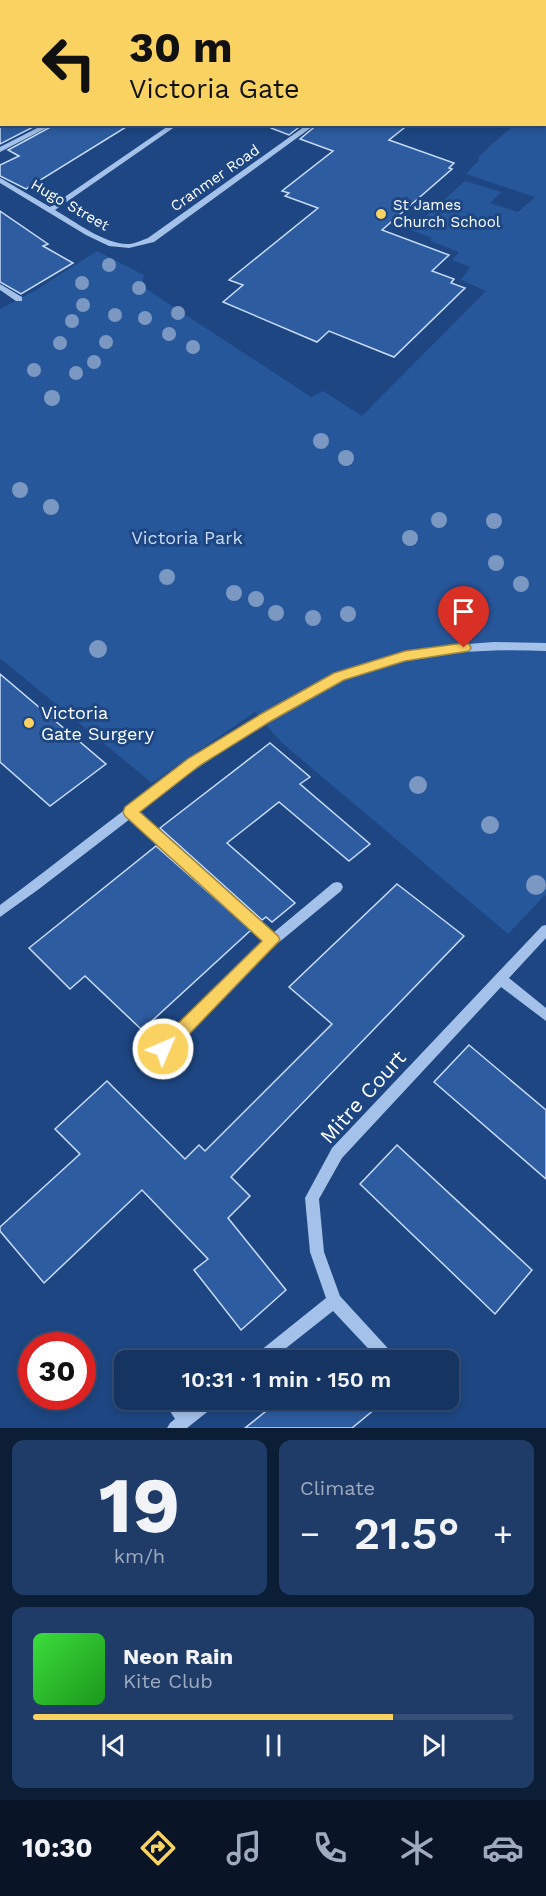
<!DOCTYPE html>
<meta charset="utf-8">
<style>
:root{--surface:#163462;--page:#1f3c68;--text:#f1f3f6;--muted:#9eaabe;--line:#354f77;--accent:#f9d262}
body{margin:0;font-family:"Work Sans",sans-serif;background:var(--page);color:var(--text);height:100vh;display:flex;flex-direction:column;font-size:22px;white-space:nowrap}
*{box-sizing:border-box;margin:0}
p{font-size:20px;color:var(--muted)}
.icon{flex:none;width:33px;height:33px;fill:none;stroke:currentColor;stroke-width:2;stroke-linecap:round;stroke-linejoin:round}
.map{position:relative;height:1428px;overflow:hidden}
.sheet{display:flex;flex-direction:column;gap:12px;padding:12px;background:#0c1d36;flex:1}
.sheet>*{flex:none}
.banner{position:absolute;left:0px;top:0px;width:546px;height:126px;box-shadow:0 3px 9px #0003,0 0 0 2px var(--line);background:#f9d262;color:#111;overflow:hidden}
.speed{position:absolute;left:18px;top:1332px;display:flex;gap:12px;font-size:30px;font-weight:700;text-align:center}
.speed>*{display:grid;place-content:center;width:78px;height:78px;border-radius:50%;background:var(--surface);box-shadow:0 3px 9px #0003,0 0 0 2px var(--line);line-height:1}
.speed .limit{border:9px solid #d22;background:#fff;color:#111}
.pin{position:absolute;display:grid;place-items:center;width:51px;height:51px;color:#fff;margin:-62px -26px;border-radius:50% 50% 50% 0;rotate:-45deg;box-shadow:0 0 6px #0007}
.pin .icon{rotate:45deg}
.me{position:absolute;width:66px;margin:-33px;rotate:45deg;stroke-linejoin:round;filter:drop-shadow(0 0 4px #0008)}
.turn{display:flex;align-items:center;gap:21px;height:126px;padding:0 30px;font-size:27px}
.turn .icon{width:78px;height:78px;stroke-width:2.5}
.turn b{display:block;font-size:42px;line-height:51px}
.big{font-size:45px;font-weight:600;line-height:1.1}
.sheet .card{flex:1;display:flex;flex-direction:column;justify-content:center;gap:9px;min-width:0;padding:0 21px;border-radius:12px;background:var(--page)}
.sheet .dial{align-items:center;gap:0}
.dial b{font-size:78px;line-height:1}
.song{display:flex;align-items:center;gap:18px}
.cover{width:72px;height:72px;border-radius:9px;background:linear-gradient(135deg,hsl(120 70% 55%),hsl(120 70% 35%))}
.played{height:6px;border-radius:3px;background:linear-gradient(90deg,var(--accent) 75%,var(--line) 75%)}
.keys{display:flex;justify-content:space-around;direction:ltr}
.heat{display:flex;justify-content:space-between;align-items:center;font-size:33px;direction:ltr}
.sheet .tiles{flex:1;display:grid;gap:12px;grid-template-columns:1fr 1fr}
.card:last-child{grid-column:span 2}
.trip{position:absolute;left:114px;top:1350px;width:345px;height:60px;border-radius:12px;background:var(--surface);box-shadow:0 3px 9px #0003,0 0 0 2px var(--line);font-weight:600;line-height:60px;text-align:center}
.tab-bar{display:flex;height:96px;justify-content:space-around;align-items:center;background:#091527;color:var(--muted)}
.tab-bar .icon{width:42px;height:42px}
.tab-bar .current{color:var(--accent)}
.tab-bar b{font-size:27px;color:var(--text)}
.map>svg:first-child{display:block}
.green{fill:#27579b}
.building{fill:#2d5ca0;stroke:#c8dcf7;stroke-width:1.5}
.lines{fill:none;stroke-linecap:round;stroke-linejoin:round}
.minor{fill:#a3c1e9;fill-rule:evenodd}
.tree{fill:#7b98c2}
.route{fill:#f9d262;stroke:#a28840;stroke-width:1.5}
.poi-dot{fill:#f9d262;stroke:#1d4682;stroke-width:2}
.labels{text-anchor:middle;stroke-width:6;stroke-linejoin:round;paint-order:stroke}
.far-street-label{font-size:15px;fill:#fff;stroke:#1d4682}
.far-poi-label{font-size:15px;fill:#fff;stroke:#1d4682;text-anchor:start}
.park-label{font-size:18px;fill:#c8dcf7;stroke:#1d4682}
.poi-label{font-size:18px;fill:#fff;stroke:#1d4682;text-anchor:start}
.near-street-label{font-size:21px;fill:#fff;stroke:#1d4682}
</style>
<div class="map">
<svg width="546" height="1428" viewBox="0 0 546 1428">
<rect width="100%" height="100%" fill="#1d4682"/>
<path class="green" d="M 546,96 L 546,894 L 508,934 L 281,742 L 255,712 L 152,783 L 0,658 L 0,309 L 36,290 L 97,251 L 144,275 L 142,286 L 311,397 L 323,391 L 362,416 L 486,291 L 461,280 L 470,267 L 452,260 L 459,252 L 430,241 L 432,238 L 411,230 L 465,181 L 501,192 L 490,203 L 518,212 L 535,197 L 466,174 L 479,160 L 479,156 L 514,125 L 544,124 Z"/>
<g class="building">
<path d="M 0,124 L 39,124 L 0,144 Z"/>
<path d="M 56,124 L 131,124 L 26,189 L 0,176 L 0,165 L 19,156 L 8,150 Z"/>
<path d="M 272,124 L 303,124 L 289,135 L 271,128 Z"/>
<path d="M 318,124 L 409,124 L 389,140 L 454,163 L 449,168 L 452,169 L 382,230 L 449,255 L 432,271 L 454,279 L 451,283 L 465,288 L 394,357 L 329,331 L 317,342 L 223,302 L 243,285 L 229,280 L 318,208 L 285,196 L 289,193 L 282,191 L 333,151 L 300,139 Z"/>
<path d="M 0,211 L 48,244 L 43,246 L 73,263 L 21,294 L 0,282 Z"/>
<path d="M 0,674 L 106,764 L 50,806 L 0,762 Z"/>
<path d="M 270,743 L 310,777 L 300,784 L 370,844 L 349,861 L 279,802 L 227,843 L 295,903 L 272,922 L 266,917 L 262,920 L 160,828 Z"/>
<path d="M 156,846 L 251,930 L 142,1030 L 85,976 L 70,989 L 29,948 Z"/>
<path d="M 397,884 L 464,936 L 231,1177 L 250,1196 L 228,1218 L 286,1290 L 241,1330 L 194,1270 L 208,1259 L 142,1190 L 44,1283 L 0,1231 L 0,1227 L 80,1154 L 55,1129 L 107,1081 L 185,1159 L 199,1145 L 205,1151 L 332,1024 L 289,987 Z"/>
<path d="M 469,1045 L 546,1110 L 546,1179 L 434,1082 Z"/>
<path d="M 397,1145 L 532,1270 L 495,1314 L 360,1184 Z"/>
<path d="M 280,1400 L 379,1400 L 381,1404 L 352,1428 L 245,1428 Z"/>
</g>
<g class="lines">
<g class="minor">
<path d="M 34,0 L 41,0 L 32,2 Z"/>
<path d="M 247,0 L 254,0 L 245,2 Z"/>
<path d="M 359,0 L 365,0 L 357,2 Z"/>
<path d="M 482,0 L 488,0 L 480,2 Z"/>
<rect x="0" y="18" width="2" height="4"/>
<path d="M 45,124 L 54,124 L 0,152 L 0,147 Z"/>
<path d="M 171,124 L 179,124 L 55,210 C 74,221 107,246 130,244 C 136,243 142,240 148,238 L 308,124 L 316,124 L 154,242 L 129,248 L 109,246 L 86,235 L 0,183 L 0,178 L 2,179 L 50,207 Z"/>
<path d="M 0,284 L 22,297 L 22,301 L 16,301 L 0,290 Z"/>
<path d="M 494,642 L 546,643 L 546,651 C 478,648 408,653 344,679 C 327,685 312,696 296,705 C 241,737 188,773 138,812 L 273,933 L 333,883 L 337,882 L 341,883 L 343,887 L 341,891 L 277,944 L 167,1053 L 163,1055 L 159,1053 L 157,1049 L 159,1045 L 265,940 L 130,819 L 39,889 L 0,917 L 0,905 C 88,840 172,768 266,713 C 289,699 313,682 338,673 C 388,654 440,645 494,642 Z"/>
<path d="M 546,925 L 546,938 L 509,978 L 546,1008 L 546,1021 L 501,987 L 342,1158 L 319,1199 L 324,1252 L 340,1296 L 394,1355 L 396,1360 L 379,1360 L 333,1311 L 271,1360 L 253,1360 L 255,1355 L 326,1298 L 310,1252 L 305,1198 L 332,1148 L 542,926 Z"/>
<path d="M 163,1400 L 179,1400 L 187,1410 L 200,1400 L 218,1400 L 216,1405 L 187,1428 L 167,1428 L 170,1423 L 175,1419 Z"/>
</g>
</g>
<g class="tree">
<circle cx="109" cy="265" r="7"/>
<circle cx="82" cy="283" r="7"/>
<circle cx="139" cy="288" r="7"/>
<circle cx="83" cy="305" r="7"/>
<circle cx="178" cy="313" r="7"/>
<circle cx="115" cy="315" r="7"/>
<circle cx="145" cy="318" r="7"/>
<circle cx="72" cy="321" r="7"/>
<circle cx="169" cy="334" r="7"/>
<circle cx="106" cy="342" r="7"/>
<circle cx="60" cy="343" r="7"/>
<circle cx="193" cy="347" r="7"/>
<circle cx="94" cy="362" r="7"/>
<circle cx="34" cy="370" r="7"/>
<circle cx="76" cy="373" r="7"/>
<circle cx="52" cy="398" r="8"/>
<circle cx="321" cy="441" r="8"/>
<circle cx="346" cy="458" r="8"/>
<circle cx="20" cy="490" r="8"/>
<circle cx="51" cy="507" r="8"/>
<circle cx="439" cy="520" r="8"/>
<circle cx="494" cy="521" r="8"/>
<circle cx="410" cy="538" r="8"/>
<circle cx="496" cy="563" r="8"/>
<circle cx="167" cy="577" r="8"/>
<circle cx="521" cy="584" r="8"/>
<circle cx="234" cy="593" r="8"/>
<circle cx="256" cy="599" r="8"/>
<circle cx="476" cy="607" r="8"/>
<circle cx="276" cy="613" r="8"/>
<circle cx="348" cy="614" r="8"/>
<circle cx="313" cy="618" r="8"/>
<circle cx="98" cy="649" r="9"/>
<circle cx="418" cy="785" r="9"/>
<circle cx="490" cy="825" r="9"/>
<circle cx="536" cy="885" r="10"/>
</g>
<path class="route" d="M 464,643 L 469,644 L 471,648 L 469,651 L 405,661 L 344,680 L 271,721 L 199,766 L 140,812 L 278,936 L 280,940 L 169,1055 L 163,1057 L 157,1055 L 155,1049 L 157,1044 L 262,941 L 125,816 L 123,812 L 125,807 L 189,758 L 261,714 L 334,673 L 405,651 Z"/>
<g class="poi-dot">
<circle cx="381" cy="214" r="6"/>
<circle cx="29" cy="723" r="6"/>
</g>
<g class="labels">
<g class="far-street-label">
<text transform="translate(215 178) rotate(-35)" y="5">Cranmer Road</text>
<text transform="translate(70 205) rotate(30)" y="5">Hugo Street</text>
</g>
<g class="far-poi-label">
<text x="393" y="210">St James<tspan x="393" dy="17">Church School</tspan></text>
</g>
<g class="park-label">
<text x="187" y="544">Victoria Park</text>
</g>
<g class="poi-label">
<text x="41" y="719">Victoria<tspan x="41" dy="21">Gate Surgery</tspan></text>
</g>
<g class="near-street-label">
<text transform="translate(363 1097) rotate(-48)" y="7">Mitre Court</text>
</g>
</g>
</svg>
<div class="speed"><div class="limit">30</div></div>
<div class="pin" style="left:464px;top:648px;background:#d93025"><svg class="icon" aria-label="arrive" viewBox="0 0 24 24"><path d="M6 21V4h12l-3 4 3 4H6"/></svg></div>
<svg class="me" style="left:163px;top:1049px" viewBox="-20 -20 40 40"><circle r="17" fill="#f9d262" stroke="#fff" stroke-width="3"/><path d="M0-11L8 9 0 5-8 9z" fill="#fff"/></svg>
<div class="trip">10:31 · 1 min · 150 m</div>
<div class="banner">
<div class="turn"><svg class="icon" aria-label="left" viewBox="0 0 24 24"><path d="M17 20v-9H6M10 6l-5 5 5 5"/></svg><div><b>30 m</b>Victoria Gate</div></div>
</div>
</div>
<section class="sheet">
<div class="tiles">
<div class="card dial"><b>19</b><p>km/h</p></div>
<div class="card"><p>Climate</p>
<div class="heat"><a>−</a><b class="big">21.5°</b><a>+</a></div>
</div>
<div class="card">
<div class="song"><i class="cover"></i><div><b>Neon Rain</b><p>Kite Club</p></div></div>
<div class="played"></div>
<div class="keys"><svg class="icon" aria-label="previous" viewBox="0 0 24 24"><path d="M18 5L8 12l10 7zM5 5v14"/></svg><svg class="icon" aria-label="pause" viewBox="0 0 24 24"><path d="M8 5v14M16 5v14"/></svg><svg class="icon" aria-label="next" viewBox="0 0 24 24"><path d="M6 5l10 7-10 7zM19 5v14"/></svg></div>
</div>
</div>
</section>
<nav class="tab-bar">
<b>10:30</b>
<svg class="icon current" aria-label="directions" viewBox="0 0 24 24"><path d="M12 3l9 9-9 9-9-9zM9 14v-3h6M13 9l2 2-2 2"/></svg>
<svg class="icon" aria-label="music" viewBox="0 0 24 24"><path d="M9 18V5l10-2v13"/><circle cx="6" cy="18" r="3"/><circle cx="16" cy="16" r="3"/></svg>
<svg class="icon" aria-label="phone" viewBox="0 0 24 24"><path d="M5 4h4l2 5-3 2q2 4 5 5l2-3 5 2v4C11 20 4 13 5 4z"/></svg>
<svg class="icon" aria-label="climate" viewBox="0 0 24 24"><path d="M12 3v18M4 7l16 10M4 17L20 7"/></svg>
<svg class="icon" aria-label="car" viewBox="0 0 24 24"><path d="M5 17H2v-5l4-1 3-4h7l3 4 3 1v5h-3M9 17h6M6 11h13"/><circle cx="7" cy="17" r="2"/><circle cx="17" cy="17" r="2"/></svg>
</nav>
